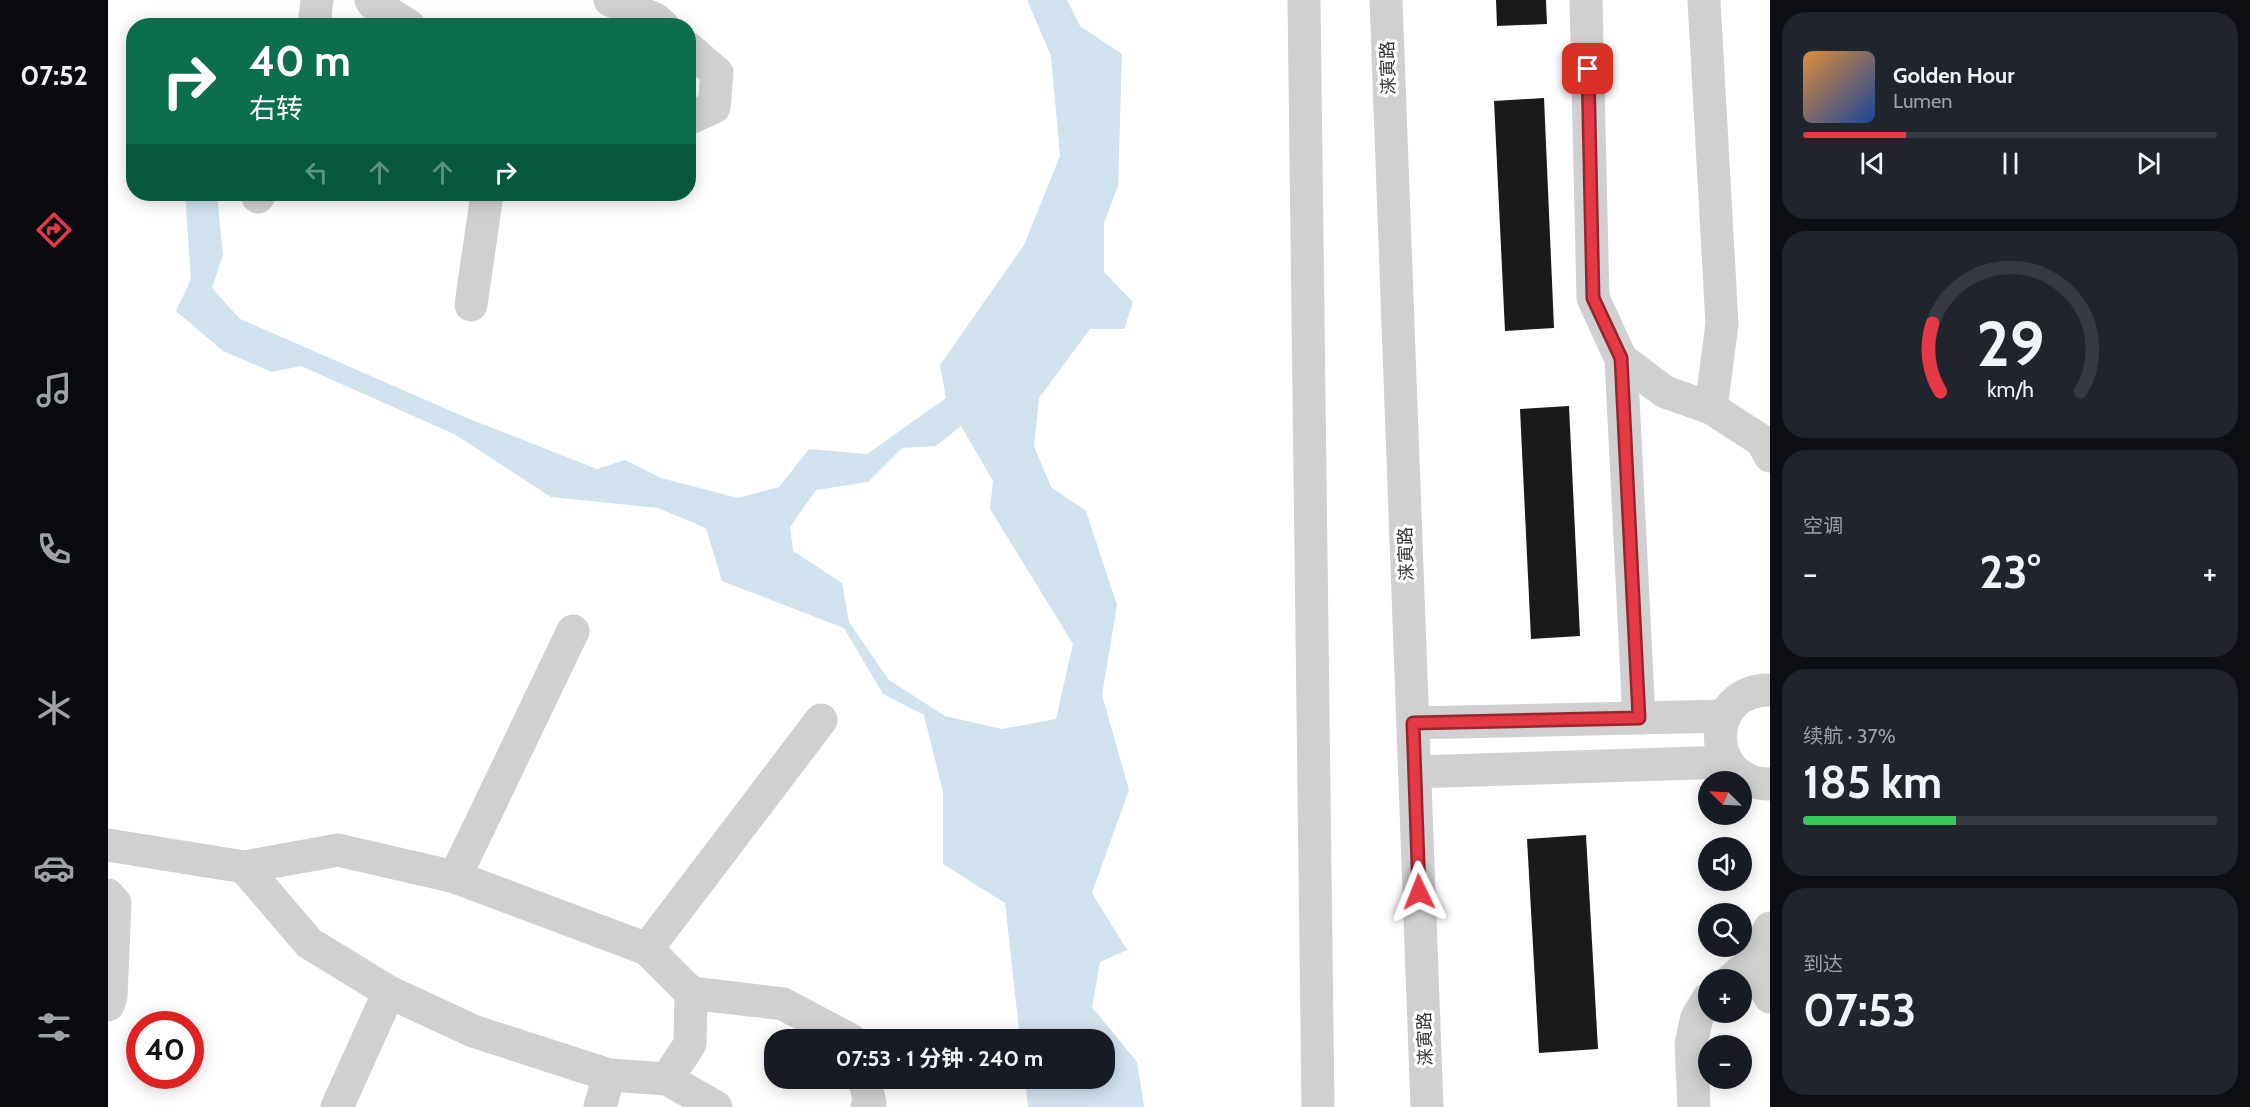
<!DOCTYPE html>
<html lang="zh">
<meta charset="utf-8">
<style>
:root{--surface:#171b24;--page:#20242c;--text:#f1f3f6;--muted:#9ea1a6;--line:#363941;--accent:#e63946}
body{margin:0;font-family:Cabin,"Noto Sans SC",sans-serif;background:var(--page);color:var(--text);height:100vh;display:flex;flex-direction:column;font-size:22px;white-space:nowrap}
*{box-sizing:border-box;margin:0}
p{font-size:20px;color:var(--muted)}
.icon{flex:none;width:33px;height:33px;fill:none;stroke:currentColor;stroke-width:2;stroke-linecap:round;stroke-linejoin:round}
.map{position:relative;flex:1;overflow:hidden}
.side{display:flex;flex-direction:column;gap:12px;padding:12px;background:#0d0f14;width:480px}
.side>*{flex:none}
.guide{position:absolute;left:18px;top:18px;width:570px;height:183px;border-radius:24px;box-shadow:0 3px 15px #0003;background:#0b6e4f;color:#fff;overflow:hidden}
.needle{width:39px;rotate:294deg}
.fabs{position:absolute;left:1590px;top:771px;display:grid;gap:12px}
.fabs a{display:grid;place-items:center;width:54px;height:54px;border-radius:50%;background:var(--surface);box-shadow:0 3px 15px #0003;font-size:30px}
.speed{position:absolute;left:18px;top:1011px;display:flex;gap:12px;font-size:30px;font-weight:700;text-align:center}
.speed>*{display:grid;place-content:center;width:78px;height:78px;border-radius:50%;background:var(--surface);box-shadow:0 3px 15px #0003;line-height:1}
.speed .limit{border:9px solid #d22;background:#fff;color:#111}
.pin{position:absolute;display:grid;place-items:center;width:51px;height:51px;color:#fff;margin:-26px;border-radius:12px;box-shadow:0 3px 9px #0006}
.me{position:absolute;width:66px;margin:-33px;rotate:358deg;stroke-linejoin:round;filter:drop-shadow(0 0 4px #0008)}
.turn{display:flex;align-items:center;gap:21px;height:126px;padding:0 24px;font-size:27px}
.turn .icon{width:78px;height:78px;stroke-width:2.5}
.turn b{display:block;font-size:42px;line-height:51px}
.lanes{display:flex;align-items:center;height:57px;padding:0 24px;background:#0003;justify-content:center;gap:30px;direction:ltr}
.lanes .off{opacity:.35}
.big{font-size:45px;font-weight:700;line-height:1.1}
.side .tile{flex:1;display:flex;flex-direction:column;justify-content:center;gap:9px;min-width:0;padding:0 21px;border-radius:24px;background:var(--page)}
.side .dial{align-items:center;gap:0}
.dial svg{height:156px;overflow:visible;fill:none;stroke:var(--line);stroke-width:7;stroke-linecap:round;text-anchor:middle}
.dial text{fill:var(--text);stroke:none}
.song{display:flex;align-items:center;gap:18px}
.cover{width:72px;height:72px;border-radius:9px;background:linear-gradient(135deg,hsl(30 70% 55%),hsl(220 70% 35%))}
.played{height:6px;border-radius:3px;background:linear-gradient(90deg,var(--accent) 25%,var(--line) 25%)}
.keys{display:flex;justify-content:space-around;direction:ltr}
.heat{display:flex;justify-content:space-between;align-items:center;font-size:33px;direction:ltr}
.charge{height:9px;border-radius:4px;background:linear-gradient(90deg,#34c759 37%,var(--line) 0)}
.trip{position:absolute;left:656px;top:1029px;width:351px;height:60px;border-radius:24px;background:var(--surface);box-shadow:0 3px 15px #0003;font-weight:700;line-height:60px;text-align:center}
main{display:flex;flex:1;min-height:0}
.dock{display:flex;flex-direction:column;width:108px;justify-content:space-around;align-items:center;background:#090b0e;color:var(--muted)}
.dock .icon{width:42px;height:42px}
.dock .selected{color:var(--accent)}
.dock b{font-size:27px;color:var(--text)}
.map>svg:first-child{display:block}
.water{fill:#cfe2ee;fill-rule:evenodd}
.building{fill:#1a1a1a}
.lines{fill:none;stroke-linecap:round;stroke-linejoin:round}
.minor{stroke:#d0d0d0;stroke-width:33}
.route-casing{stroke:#96252e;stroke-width:15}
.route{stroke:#e63946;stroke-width:10}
.labels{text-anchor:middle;stroke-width:6;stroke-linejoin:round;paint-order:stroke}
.street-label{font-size:18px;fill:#333;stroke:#fff}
</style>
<main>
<nav class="dock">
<b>07:52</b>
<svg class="icon selected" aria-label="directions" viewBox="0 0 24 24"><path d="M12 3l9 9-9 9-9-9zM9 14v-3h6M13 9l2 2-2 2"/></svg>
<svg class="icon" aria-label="music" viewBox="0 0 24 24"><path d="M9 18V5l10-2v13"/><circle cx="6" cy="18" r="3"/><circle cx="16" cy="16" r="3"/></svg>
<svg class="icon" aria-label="phone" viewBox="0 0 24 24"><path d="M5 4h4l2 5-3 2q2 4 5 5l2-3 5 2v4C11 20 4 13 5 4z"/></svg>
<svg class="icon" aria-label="climate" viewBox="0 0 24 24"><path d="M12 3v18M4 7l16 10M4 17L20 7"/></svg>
<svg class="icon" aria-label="car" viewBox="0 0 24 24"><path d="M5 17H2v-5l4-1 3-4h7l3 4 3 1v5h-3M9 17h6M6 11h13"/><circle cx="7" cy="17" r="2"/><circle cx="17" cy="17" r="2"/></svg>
<svg class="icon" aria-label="filters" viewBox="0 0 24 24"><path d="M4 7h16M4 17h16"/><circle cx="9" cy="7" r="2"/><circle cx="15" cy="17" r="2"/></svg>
</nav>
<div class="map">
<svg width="1662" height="1107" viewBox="0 0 1662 1107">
<rect width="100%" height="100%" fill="#fff"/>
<path class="water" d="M 919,0 L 959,0 L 972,26 L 1014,54 L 1010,186 L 996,223 L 996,272 L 1025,302 L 1016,329 L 982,329 L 931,398 L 926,446 L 943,487 L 978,511 L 1009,605 L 994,695 L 1021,790 L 984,893 L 1019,950 L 992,962 L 984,1007 L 1029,1062 L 1036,1107 L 920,1107 L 917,1079 L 996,1078 L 996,1040 L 912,1039 L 897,903 L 835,864 L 835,792 L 816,715 L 775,694 L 736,628 L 614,581 L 598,528 L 550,508 L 443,497 L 346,434 L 193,366 L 164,372 L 115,351 L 68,311 L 83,279 L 77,194 L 109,194 L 115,255 L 104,288 L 132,319 L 359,418 L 489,469 L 517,460 L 553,478 L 630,498 L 671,487 L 701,449 L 759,454 L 838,398 L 832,365 L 916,245 L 952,156 L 943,56 ZM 853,426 L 885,481 L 882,509 L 965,644 L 948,719 L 894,729 L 837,716 L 781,680 L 741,622 L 734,583 L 685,551 L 682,527 L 708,490 L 760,482 L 794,448 L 828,446 Z"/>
<g class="building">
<path d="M 1388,0 L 1438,0 L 1439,24 L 1389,26 Z"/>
<path d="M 1436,98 L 1446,328 L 1397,331 L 1386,101 Z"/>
<path d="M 1461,406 L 1472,636 L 1423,639 L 1412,409 Z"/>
<path d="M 1478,835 L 1490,1049 L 1431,1053 L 1419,839 Z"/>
</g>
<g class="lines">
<g class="minor">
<path d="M 263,0 L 265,3 L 301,26"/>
<path d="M 502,0 L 547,19 L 555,26"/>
<path d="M 1196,0 L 1210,1107"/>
<path d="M 1278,0 L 1319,1107"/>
<path d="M 1478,0 L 1485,298 L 1513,359 L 1557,392 L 1603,408 L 1654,441 L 1662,456"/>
<path d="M 1596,0 L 1614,324 L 1603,408"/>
<path d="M 206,26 L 209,0"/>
<path d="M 580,48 L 609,73 L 606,107 L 580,119"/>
<path d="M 150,197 L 151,194"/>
<path d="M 363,305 L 379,194"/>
<path d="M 1513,359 L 1531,718"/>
<path d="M 1662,690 C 1596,689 1596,784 1662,784"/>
<path d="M 1305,723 L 1617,716"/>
<path d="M 1307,772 L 1619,762"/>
<path d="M 0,845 L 136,867 L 230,850 L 347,877 L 539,949 L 583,993 L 582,1044 L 559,1079 L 501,1075 L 365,1031 L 281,992 L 201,943 L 136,867"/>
<path d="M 347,877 L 465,631"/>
<path d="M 0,895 L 7,903 L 3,997 L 0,1005"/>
<path d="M 539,949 L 713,720"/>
<path d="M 1643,963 L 1662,997"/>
<path d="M 1623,980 L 1643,963 L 1662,928"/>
<path d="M 583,993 L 675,1004 L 743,1040"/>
<path d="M 756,1078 L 762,1103 L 759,1107"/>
<path d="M 559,1079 L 608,1107"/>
<path d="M 229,1107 L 281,992"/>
<path d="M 492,1107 L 501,1075"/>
<path d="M 1586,1107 L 1583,1044 L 1589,1017 L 1600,999"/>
</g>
</g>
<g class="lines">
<defs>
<path id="route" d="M 1311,892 L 1305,723 L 1531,718 L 1513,358 L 1485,298 L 1480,69"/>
</defs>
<use href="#route" class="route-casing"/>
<use href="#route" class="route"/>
</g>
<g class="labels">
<g class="street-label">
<text transform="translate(1280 68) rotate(-92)" y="6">涞寅路</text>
<text transform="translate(1298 554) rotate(-92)" y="6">涞寅路</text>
<text transform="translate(1317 1039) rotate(-92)" y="6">涞寅路</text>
</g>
</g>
</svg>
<div class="fabs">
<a><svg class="needle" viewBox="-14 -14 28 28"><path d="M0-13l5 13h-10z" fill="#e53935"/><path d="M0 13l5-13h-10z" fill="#9ea1a6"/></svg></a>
<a><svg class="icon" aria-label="sound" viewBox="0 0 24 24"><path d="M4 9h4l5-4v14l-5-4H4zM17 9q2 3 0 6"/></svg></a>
<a><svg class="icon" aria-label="search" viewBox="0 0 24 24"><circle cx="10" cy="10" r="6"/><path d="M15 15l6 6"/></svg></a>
<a>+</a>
<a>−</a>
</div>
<div class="speed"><div class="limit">40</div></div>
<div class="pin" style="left:1480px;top:69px;background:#d93025"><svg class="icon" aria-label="arrive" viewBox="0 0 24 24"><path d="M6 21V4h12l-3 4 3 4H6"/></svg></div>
<svg class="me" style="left:1311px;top:892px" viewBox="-20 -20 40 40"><path d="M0-17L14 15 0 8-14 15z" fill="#e63946" stroke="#fff" stroke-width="4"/></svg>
<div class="trip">07:53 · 1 分钟 · 240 m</div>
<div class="guide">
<div class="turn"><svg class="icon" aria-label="right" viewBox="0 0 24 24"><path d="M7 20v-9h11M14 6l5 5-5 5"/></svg><div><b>40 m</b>右转</div></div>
<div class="lanes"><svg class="icon off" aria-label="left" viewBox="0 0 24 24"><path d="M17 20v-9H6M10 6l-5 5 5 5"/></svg><svg class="icon off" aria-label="ahead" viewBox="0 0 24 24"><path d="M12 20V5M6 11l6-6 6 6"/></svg><svg class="icon off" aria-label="ahead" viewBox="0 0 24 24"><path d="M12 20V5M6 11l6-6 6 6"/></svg><svg class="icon" aria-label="right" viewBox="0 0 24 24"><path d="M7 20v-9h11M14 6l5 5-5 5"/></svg></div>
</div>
</div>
<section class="side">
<div class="tile">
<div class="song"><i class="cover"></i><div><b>Golden Hour</b><p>Lumen</p></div></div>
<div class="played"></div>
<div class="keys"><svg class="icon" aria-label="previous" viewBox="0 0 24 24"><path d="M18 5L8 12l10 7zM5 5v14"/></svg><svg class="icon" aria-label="pause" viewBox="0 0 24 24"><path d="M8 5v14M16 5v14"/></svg><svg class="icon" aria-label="next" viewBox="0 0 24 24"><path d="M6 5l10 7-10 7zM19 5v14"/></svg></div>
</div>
<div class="tile dial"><svg viewBox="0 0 100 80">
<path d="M14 69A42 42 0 1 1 86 69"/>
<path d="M14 69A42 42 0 0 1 10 34" stroke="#e63946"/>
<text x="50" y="56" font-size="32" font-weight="700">29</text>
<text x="50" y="72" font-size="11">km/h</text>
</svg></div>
<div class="tile"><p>空调</p>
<div class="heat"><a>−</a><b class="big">23°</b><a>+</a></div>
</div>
<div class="tile"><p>续航 · 37%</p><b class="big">185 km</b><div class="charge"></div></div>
<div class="tile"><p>到达</p><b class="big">07:53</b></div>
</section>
</main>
